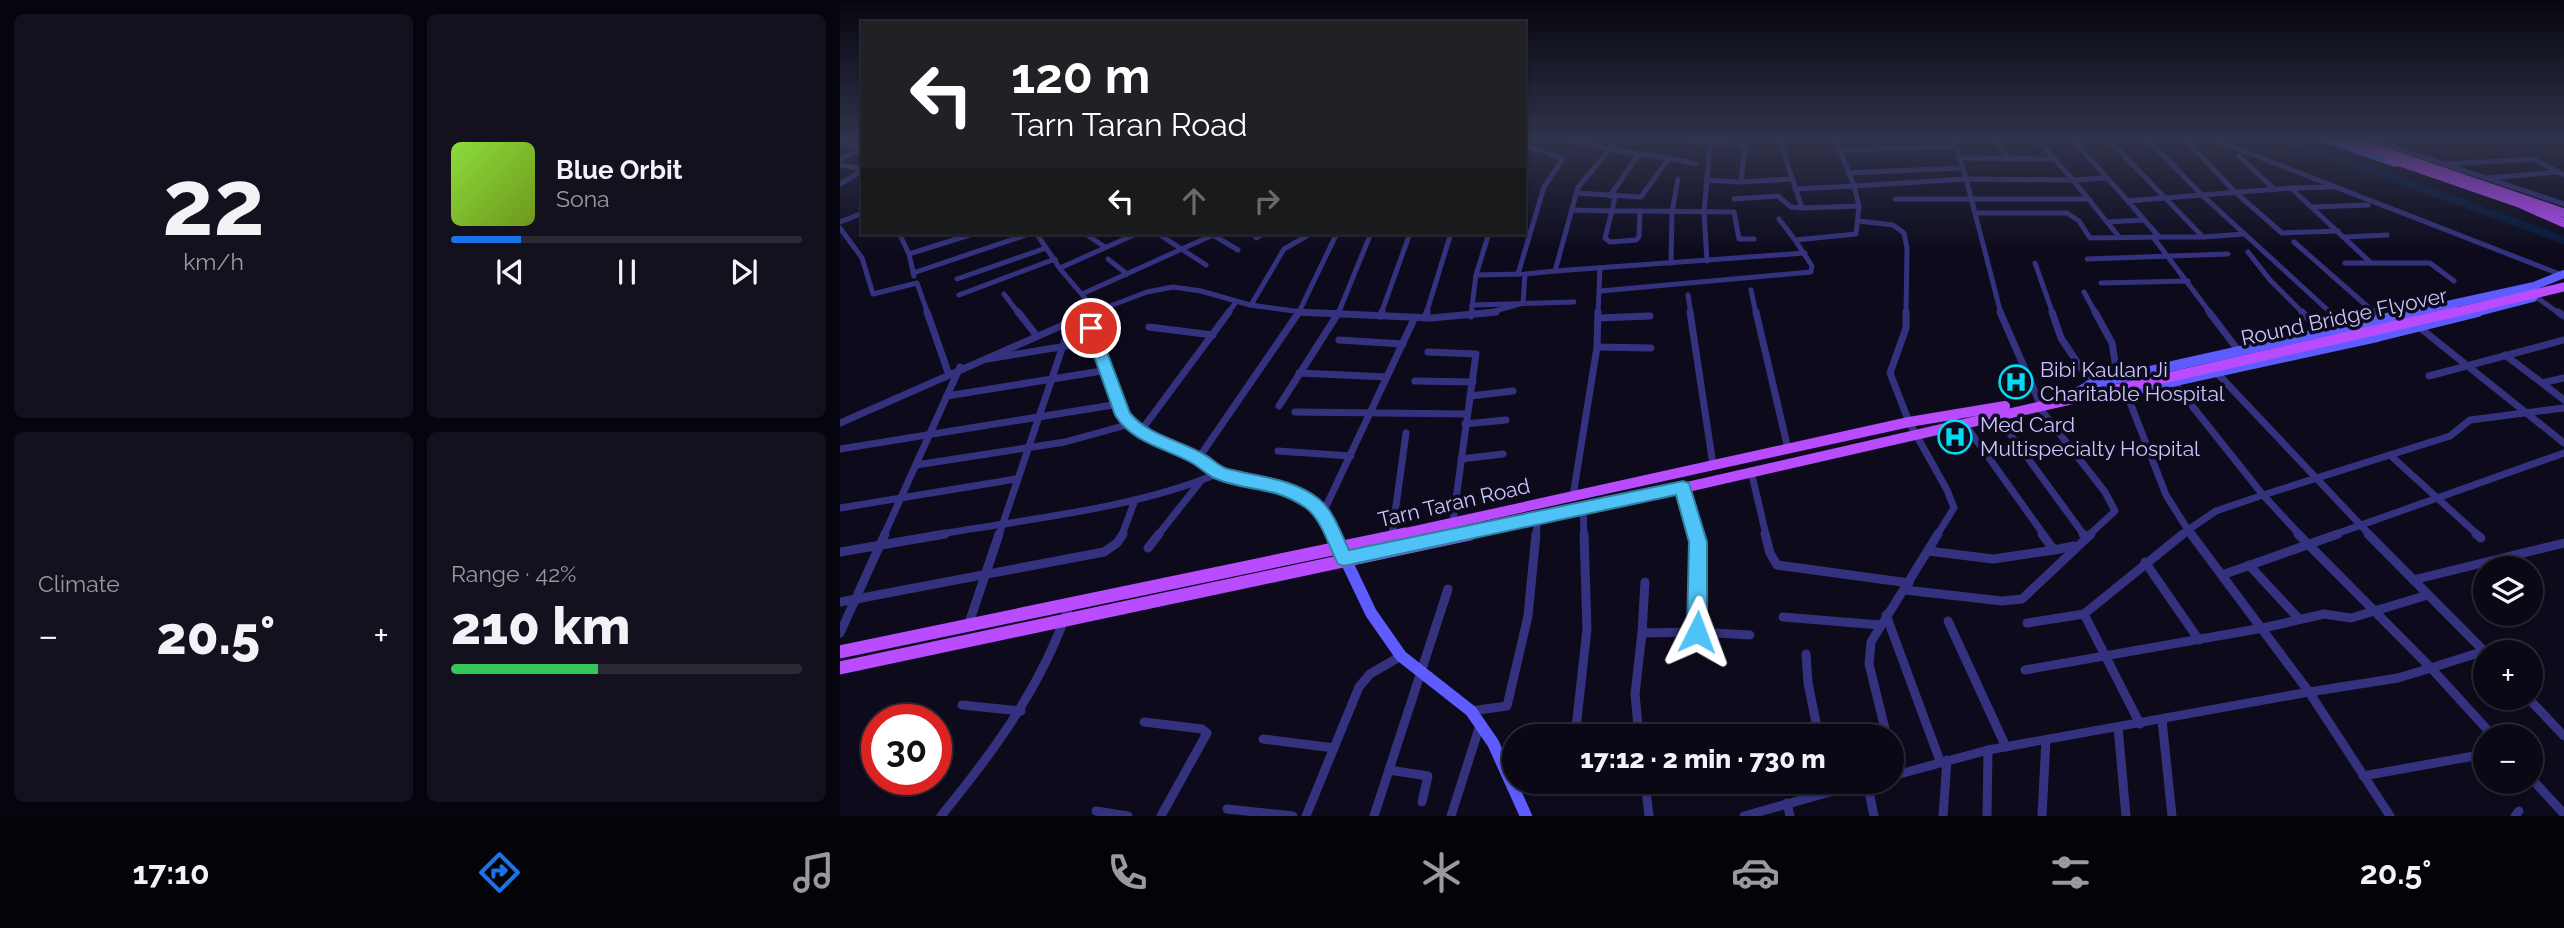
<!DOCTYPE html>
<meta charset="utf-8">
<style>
:root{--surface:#0a0815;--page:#13111e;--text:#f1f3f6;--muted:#999aa0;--line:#2a2934;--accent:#1a73e8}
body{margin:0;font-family:Raleway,sans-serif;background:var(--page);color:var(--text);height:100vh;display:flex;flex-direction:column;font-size:26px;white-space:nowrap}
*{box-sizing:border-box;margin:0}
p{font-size:23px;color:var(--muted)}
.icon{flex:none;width:38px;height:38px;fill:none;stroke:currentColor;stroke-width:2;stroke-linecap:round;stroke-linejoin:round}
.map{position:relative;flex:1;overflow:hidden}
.drawer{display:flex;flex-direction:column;gap:14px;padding:14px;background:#06040c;width:840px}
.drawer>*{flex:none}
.guide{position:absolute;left:21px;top:21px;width:665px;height:214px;border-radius:0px;box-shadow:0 2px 5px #0004,0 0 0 2px var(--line);background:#202124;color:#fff;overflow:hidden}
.buttons{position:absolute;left:1633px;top:556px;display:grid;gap:14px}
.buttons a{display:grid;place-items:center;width:70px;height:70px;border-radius:50%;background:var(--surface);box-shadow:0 2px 5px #0004,0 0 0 2px var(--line);font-size:35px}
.speed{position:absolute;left:21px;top:704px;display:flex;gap:14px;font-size:35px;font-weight:700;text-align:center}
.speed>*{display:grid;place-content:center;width:91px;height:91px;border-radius:50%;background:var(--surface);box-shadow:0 2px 5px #0004,0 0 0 2px var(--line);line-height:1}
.speed .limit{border:10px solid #d22;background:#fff;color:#111}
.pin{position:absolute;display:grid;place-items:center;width:60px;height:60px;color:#fff;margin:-30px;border:4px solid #fff;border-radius:50%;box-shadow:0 2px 7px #0007}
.me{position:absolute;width:77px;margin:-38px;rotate:3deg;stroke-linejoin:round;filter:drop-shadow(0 0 5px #0008)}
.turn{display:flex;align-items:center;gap:24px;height:147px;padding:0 35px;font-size:32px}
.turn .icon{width:91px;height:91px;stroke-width:2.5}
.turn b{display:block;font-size:49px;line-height:60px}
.lanes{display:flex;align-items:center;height:66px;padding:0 35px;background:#0003;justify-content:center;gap:35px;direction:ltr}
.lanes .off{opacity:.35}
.big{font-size:52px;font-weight:800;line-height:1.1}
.drawer .tile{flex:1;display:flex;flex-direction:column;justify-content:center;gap:10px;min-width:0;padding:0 24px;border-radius:10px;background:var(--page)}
.drawer .dial{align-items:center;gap:0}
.dial b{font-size:91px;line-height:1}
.song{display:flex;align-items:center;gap:21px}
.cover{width:84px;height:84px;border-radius:10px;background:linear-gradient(135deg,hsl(90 70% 55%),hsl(80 70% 35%))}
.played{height:7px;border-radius:4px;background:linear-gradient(90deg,var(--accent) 20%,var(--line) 20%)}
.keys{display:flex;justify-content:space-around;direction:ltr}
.heat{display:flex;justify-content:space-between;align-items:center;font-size:38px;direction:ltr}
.charge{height:10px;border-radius:5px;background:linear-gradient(90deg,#34c759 42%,var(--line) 0)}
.drawer .tiles{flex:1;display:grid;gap:14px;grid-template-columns:repeat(2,1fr)}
.trip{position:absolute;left:662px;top:724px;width:402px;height:70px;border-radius:35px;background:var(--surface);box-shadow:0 2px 5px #0004,0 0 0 2px var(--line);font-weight:800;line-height:70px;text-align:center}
.menu{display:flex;height:112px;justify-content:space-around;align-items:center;background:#040308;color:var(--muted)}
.menu .icon{width:49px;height:49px}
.menu .on{color:var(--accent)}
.menu b{font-size:32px;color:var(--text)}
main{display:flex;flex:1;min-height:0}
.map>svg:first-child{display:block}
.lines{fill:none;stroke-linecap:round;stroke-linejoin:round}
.canal{stroke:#06193a;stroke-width:8}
.street-far2{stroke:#34327e;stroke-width:5}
.street-far1{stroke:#34327e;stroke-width:7}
.street{stroke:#34327e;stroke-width:9}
.secondary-far2{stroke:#5e5cff;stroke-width:8}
.secondary-far1{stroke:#5e5cff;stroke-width:10}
.secondary{stroke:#5e5cff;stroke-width:12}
.primary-far2{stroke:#ba4cff;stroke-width:9}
.primary-far1{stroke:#ba4cff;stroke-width:10}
.primary{stroke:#ba4cff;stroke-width:13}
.primary-bridge{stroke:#ba4cff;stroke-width:9}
.route{fill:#4fc3f7;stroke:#337fa1;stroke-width:2}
.labels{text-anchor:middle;stroke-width:7;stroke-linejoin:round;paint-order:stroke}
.street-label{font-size:21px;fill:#cbc5ff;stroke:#0d0a1c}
.poi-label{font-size:21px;fill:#cbc5ff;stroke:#0d0a1c;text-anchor:start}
</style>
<main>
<section class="drawer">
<div class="tiles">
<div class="tile dial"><b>22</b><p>km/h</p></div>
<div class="tile">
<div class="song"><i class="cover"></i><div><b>Blue Orbit</b><p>Sona</p></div></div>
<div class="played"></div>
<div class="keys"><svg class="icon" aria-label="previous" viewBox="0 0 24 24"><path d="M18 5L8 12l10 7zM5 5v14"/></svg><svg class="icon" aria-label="pause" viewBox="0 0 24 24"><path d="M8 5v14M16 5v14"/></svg><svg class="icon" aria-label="next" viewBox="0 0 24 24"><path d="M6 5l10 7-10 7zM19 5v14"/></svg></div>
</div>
<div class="tile"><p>Climate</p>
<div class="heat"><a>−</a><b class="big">20.5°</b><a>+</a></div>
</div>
<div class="tile"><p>Range · 42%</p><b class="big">210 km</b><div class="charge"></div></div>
</div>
</section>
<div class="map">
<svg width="1724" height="816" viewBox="0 0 1724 816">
<rect width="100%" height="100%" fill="#0d0a1c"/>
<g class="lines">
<path class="canal" d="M 1443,138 L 1724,240"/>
<g class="street-far2">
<path d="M 720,138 L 771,150 L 829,158 L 801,197 L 737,193"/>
<path d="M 833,138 L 870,144 L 864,212 L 867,261"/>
<path d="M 939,138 L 962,208 L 1019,206"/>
<path d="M 1153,138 L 1169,159"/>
<path d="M 1231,138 L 1288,201"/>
<path d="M 1267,138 L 1363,237 L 1404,234"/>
<path d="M 1306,138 L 1362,195 L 1451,188 L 1531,263"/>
<path d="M 1344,138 L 1395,192 L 1442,233 L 1498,231"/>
<path d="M 1370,138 L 1722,275"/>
<path d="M 1526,138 L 1724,204"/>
<path d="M 0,144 L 23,148"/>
<path d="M 999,150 L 1116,147"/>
<path d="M 1399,156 L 1434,189"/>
<path d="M 829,158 L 856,164"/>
<path d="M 1118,158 L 1215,159"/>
<path d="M 0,159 L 23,149"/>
<path d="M 1607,164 L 1694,159 L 1724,175"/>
<path d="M 0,165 L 23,169"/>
<path d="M 1008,173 L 1121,168"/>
<path d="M 1266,178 L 1233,180 L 1280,238"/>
<path d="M 1648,178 L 1719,172"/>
<path d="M 866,180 L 901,182 L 905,145 L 870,144 L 871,138"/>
<path d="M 901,182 L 952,179"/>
<path d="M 0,184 L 23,170"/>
<path d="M 1452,188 L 1492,187"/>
<path d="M 955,189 L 1014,186 L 995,138"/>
<path d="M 770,196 L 799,154"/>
<path d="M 894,199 L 938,196 L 951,207 L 962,208"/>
<path d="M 1055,199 L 1249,199"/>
<path d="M 1472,207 L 1528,205"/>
<path d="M 732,210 L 772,211"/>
<path d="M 772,211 L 800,211 L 799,237 L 796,240 L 770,242 L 765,238 Z"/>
<path d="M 772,211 L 775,197"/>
<path d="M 800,211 L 894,212 L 899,239 L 914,239"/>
<path d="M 1135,213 L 1126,179 L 1233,180 L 1196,138"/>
<path d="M 939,219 L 955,240 L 1016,234 L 1019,206 L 1014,186 L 1126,179 L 1114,138"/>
<path d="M 1019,221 L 1053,225 L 1064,233 L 1067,248 L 1066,314"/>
<path d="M 0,222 L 23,213"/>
<path d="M 1267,222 L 1303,220"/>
<path d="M 0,228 L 22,258 L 33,294 L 77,283 L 88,314"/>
<path d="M 59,233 L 69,254 L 74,276"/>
<path d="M 196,233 L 221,270 L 256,311"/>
<path d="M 244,233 L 265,247"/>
<path d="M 320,235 L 366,265"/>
<path d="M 373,235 L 398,250"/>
<path d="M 1313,237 L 1371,314"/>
<path d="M 1319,237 L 1363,237"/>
<path d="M 1504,237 L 1547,235"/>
<path d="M 416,238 L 426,233"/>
<path d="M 1454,242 L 1536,314"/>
<path d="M 1408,252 L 1430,280 L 1464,314"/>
<path d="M 69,254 L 136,233"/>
<path d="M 268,259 L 287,274"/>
<path d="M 1247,259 L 1388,254"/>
<path d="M 831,263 L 832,212 L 838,179"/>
<path d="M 1195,263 L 1213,314"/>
<path d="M 1505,263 L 1590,263 L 1614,281"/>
<path d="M 220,268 L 298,233"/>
<path d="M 715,271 L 965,253"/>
<path d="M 73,273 L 192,233"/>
<path d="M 678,274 L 704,187 L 723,159 L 684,145"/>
<path d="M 636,275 L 649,233"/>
<path d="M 117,279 L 206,248"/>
<path d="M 1261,283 L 1348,281"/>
<path d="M 911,290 L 916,314"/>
<path d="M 760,291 L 971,272 L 972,266 L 955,240"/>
<path d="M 1244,292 L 1256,314"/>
<path d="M 164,294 L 179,314"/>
<path d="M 242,294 L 373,235 L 369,233"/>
<path d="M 119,295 L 215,259"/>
<path d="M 848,295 L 851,314"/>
<path d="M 1696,297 L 1720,314"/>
<path d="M 411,305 L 444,249 L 472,233"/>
<path d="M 632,305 L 734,302"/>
<path d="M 249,314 L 307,292 L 333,287 L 361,291 L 410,305 L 476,314"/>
<path d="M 387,314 L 396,302"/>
<path d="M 458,314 L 497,233"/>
<path d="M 498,314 L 531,233"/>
<path d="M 541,314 L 570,233"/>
<path d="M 586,314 L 611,233"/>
<path d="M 631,314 L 636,275 L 681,274"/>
<path d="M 644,314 L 683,303 L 685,274 L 715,271 L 738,187 L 780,138"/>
<path d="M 758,314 L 760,268"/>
<path d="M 1161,314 L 1135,213 L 1227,213 L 1239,221 L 1250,238 L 1319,237 L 1288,201 L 1362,195 L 1492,314"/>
</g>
<g class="street-far1">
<path d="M 87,312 L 108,372"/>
<path d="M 178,312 L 197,336"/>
<path d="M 458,312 L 591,318 L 656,312"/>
<path d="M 850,312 L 873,465"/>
<path d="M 916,312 L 948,449"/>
<path d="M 1066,312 L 1066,328 L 1050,373 L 1069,422 L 1107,490 L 1114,508 L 1097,535"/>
<path d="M 1160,312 L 1199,401"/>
<path d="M 1212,312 L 1221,338 L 1255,389"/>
<path d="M 1255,312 L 1272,343 L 1276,368 L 1284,377"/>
<path d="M 1369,312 L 1398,350"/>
<path d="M 1462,312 L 1483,333"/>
<path d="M 1490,312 L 1507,327"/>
<path d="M 1534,312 L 1541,318"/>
<path d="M 1718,312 L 1724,316"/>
<path d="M 245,315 L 283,415 C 300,434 322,439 343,451 C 357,459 369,470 385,475 C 397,480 410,480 422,482 C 456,489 476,507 493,535"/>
<path d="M 540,316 L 542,312"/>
<path d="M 631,316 L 632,312"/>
<path d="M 585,318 L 587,312"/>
<path d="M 758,318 L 810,316"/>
<path d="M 309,327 L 373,335"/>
<path d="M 1579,327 L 1724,443"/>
<path d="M 499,340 L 563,344"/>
<path d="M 757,347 L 811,348"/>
<path d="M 588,352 L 636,354 L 611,535"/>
<path d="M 1665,355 L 1702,383 L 1724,378"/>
<path d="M 147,359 L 257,341"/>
<path d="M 1376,372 L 1530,535"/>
<path d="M 459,373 L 547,377"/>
<path d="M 1589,376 L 1724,340"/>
<path d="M 575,381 L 633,382"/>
<path d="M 1333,382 L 1423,495 L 1376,511 L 1348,530 L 1352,535"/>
<path d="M 1702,383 L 1724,400"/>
<path d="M 1286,392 L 1326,495 L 1348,530 L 1341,535"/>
<path d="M 107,396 L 268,370"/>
<path d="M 630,396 L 673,391"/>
<path d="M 439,406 L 499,312"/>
<path d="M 1198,406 L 1265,492 L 1275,511 L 1249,535"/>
<path d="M 455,412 L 626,414"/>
<path d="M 1157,416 L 1244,535"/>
<path d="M 0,423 L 253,312"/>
<path d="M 1124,423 L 1204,535"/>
<path d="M 625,424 L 666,420"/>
<path d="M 300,432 L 389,312"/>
<path d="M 0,449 L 279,404"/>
<path d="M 438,451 L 511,456"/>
<path d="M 1550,455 L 1638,535"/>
<path d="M 358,459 L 459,312"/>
<path d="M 621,459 L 663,454"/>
<path d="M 76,465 L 225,442 L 290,424"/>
<path d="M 911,471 L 926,535"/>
<path d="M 843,488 L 856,535"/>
<path d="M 733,496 L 757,347 L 758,312"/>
<path d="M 743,507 L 744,535"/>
<path d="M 0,508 L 176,479"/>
<path d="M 482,515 L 575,317"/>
<path d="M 44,535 L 120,367"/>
<path d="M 95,535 C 186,519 295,509 379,473"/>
<path d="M 159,535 L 231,322"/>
<path d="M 282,535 L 295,500"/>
<path d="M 318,535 L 360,482"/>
<path d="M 552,535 L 566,433"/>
<path d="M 696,535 L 698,517"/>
<path d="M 1460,535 L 1423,495 L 1610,436 L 1630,420 L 1724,408"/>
<path d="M 1493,535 L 1724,453"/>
</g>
<g class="street">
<path d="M 492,534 L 500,547"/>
<path d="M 925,534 L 930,553 L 937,565 L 1069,583"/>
<path d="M 1202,534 L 1214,550 L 1234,546"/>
<path d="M 1243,534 L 1245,537"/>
<path d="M 1458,534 L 1591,668 L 1558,678 L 1469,692 L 1550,816"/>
<path d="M 1528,534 L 1644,651 L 1591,668 L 1654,737"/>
<path d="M 1636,534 L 1641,538"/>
<path d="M 611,537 L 611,534"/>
<path d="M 308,548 L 319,534"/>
<path d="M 1088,551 L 1153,559 L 1214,550"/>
<path d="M 0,552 L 105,534"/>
<path d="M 1305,562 L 1359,640"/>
<path d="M 1409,565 L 1459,619"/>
<path d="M 1382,575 L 1498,534"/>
<path d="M 1573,580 L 1724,543"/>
<path d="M 1065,590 L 1162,601 L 1182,599 L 1251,534"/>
<path d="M 0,602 L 264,552 L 277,543 L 283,534"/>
<path d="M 1046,615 L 1100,761"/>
<path d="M 943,617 L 1040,625"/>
<path d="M 1108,621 L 1166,747"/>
<path d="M 1187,623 L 1244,614"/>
<path d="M 128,626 L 159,534"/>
<path d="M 857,632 L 910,635"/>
<path d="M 0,633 L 45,534"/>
<path d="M 802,633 L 805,582"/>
<path d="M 966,654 L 968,683 L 979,737"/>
<path d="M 1185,670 L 1423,628 L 1484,614 L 1511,618 L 1588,595"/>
<path d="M 1688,698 L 1724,736"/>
<path d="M 122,705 L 181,711"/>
<path d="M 631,711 L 667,706 L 688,616 L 696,534"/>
<path d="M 1322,720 L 1332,816"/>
<path d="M 304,722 L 362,729 L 367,733 L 321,816"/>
<path d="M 1300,724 L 1244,614 L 1343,534"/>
<path d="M 1278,727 L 1286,816"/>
<path d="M 735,737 L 747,629 L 744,534"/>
<path d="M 799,737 L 795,694 L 802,633 L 857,632 L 858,542 L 856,534"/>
<path d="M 1047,737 L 1029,664 L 1031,642 L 1098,534"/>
<path d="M 423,739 L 494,748"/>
<path d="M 1052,758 L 1056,775"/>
<path d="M 549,770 L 588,776 L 582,802"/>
<path d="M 1052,776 L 1148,750 L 1469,692 L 1351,534"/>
<path d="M 1523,776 L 1634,756"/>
<path d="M 1690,777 L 1724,814"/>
<path d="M 805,782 L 809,816"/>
<path d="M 1027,782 L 1034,816"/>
<path d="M 947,803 L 950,816"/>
<path d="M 387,809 L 453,816"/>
<path d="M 256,811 L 288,816"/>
<path d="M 101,816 C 154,751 202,686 229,606"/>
<path d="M 466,816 L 519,687 L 530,674 L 561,656"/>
<path d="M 534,816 L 608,589"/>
<path d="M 611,816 L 640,725"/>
<path d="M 904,816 L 1026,782"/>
<path d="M 1103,816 L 1107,760"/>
<path d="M 1147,816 L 1148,750"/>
<path d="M 1202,816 L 1206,740"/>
<path d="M 1675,816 L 1679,811"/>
</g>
<g class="secondary-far2">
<path d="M 1482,138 L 1555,163"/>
<path d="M 1566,314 L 1694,286 L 1724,274"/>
<path d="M 1631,314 L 1693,298"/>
</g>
<g class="secondary-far1">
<path d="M 1236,393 L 1252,384 L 1574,312"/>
<path d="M 1271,395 L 1537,337 L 1638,312"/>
</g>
<path class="secondary" d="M 500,548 L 531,613 L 561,656 L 631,711 L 653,743 L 686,816"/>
<g class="primary-far2">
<path d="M 1492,138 L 1514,146"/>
<path d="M 1549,158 L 1679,203 L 1724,223"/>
<path d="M 1608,314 L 1724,287"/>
</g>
<g class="primary-far1">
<path d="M 557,535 L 1069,422 L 1165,406"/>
<path d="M 621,535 L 843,488 L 1615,312"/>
</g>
<g class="primary">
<path d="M 0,652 L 565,534"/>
<path d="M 0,668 L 630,534"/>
</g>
<path class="primary-bridge" d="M 1504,138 L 1724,213"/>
</g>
<linearGradient id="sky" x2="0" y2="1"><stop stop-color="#07060f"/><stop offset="0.55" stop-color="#2f334b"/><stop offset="1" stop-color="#2f334b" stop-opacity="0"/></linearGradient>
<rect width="1724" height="252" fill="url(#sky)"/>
<path class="route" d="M 251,324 L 258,328 L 290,413 C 309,436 340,440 365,455 C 373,459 379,467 388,469 C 419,477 452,478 479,499 C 494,511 501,534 509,550 L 843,481 L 849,483 L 867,542 L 867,632 L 864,639 L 857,641 L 850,639 L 847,632 L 849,542 L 836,495 L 504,566 L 498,564 C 489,547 482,520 466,508 C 434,485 405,492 374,478 C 366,474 359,467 352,463 C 325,448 292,443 275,415 L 244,328 Z"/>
<defs>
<symbol id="hospital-ring" viewBox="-11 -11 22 22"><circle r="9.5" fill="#0d0a1c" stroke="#00dcf0" stroke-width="1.5"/><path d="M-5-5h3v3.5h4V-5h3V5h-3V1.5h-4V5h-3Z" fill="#00dcf0"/></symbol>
</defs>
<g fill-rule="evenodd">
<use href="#hospital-ring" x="1157" y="363" width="38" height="38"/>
<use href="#hospital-ring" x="1096" y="418" width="38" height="38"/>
</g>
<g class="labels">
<g class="street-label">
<text transform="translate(1504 317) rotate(-12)" y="7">Round Bridge Flyover</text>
<text transform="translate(614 503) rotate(-13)" y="7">Tarn Taran Road</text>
</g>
<g class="poi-label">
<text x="1200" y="377">Bibi Kaulan Ji<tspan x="1200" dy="24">Charitable Hospital</tspan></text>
<text x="1140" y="432">Med Card<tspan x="1140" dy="24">Multispecialty Hospital</tspan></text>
</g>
</g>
</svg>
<div class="buttons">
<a><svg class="icon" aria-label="layers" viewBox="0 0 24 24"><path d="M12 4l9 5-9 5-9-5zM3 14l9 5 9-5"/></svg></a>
<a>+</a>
<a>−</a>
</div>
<div class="speed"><div class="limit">30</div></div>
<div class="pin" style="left:251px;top:328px;background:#d93025"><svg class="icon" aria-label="arrive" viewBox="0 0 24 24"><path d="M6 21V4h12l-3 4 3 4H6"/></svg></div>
<svg class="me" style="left:857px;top:632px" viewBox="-20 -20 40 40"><path d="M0-17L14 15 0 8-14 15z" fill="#4fc3f7" stroke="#fff" stroke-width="4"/></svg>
<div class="trip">17:12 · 2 min · 730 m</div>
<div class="guide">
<div class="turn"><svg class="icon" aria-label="left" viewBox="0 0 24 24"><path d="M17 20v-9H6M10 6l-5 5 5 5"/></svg><div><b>120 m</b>Tarn Taran Road</div></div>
<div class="lanes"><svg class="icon" aria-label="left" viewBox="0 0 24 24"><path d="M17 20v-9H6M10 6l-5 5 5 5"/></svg><svg class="icon off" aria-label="ahead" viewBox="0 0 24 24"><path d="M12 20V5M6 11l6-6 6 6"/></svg><svg class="icon off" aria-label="right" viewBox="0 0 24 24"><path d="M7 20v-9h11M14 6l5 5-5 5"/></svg></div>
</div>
</div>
</main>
<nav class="menu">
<b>17:10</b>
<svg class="icon on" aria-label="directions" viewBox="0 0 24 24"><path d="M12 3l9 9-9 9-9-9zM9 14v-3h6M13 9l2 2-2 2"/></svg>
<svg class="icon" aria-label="music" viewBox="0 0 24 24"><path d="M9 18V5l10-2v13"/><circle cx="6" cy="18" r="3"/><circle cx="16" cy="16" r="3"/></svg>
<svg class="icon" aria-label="phone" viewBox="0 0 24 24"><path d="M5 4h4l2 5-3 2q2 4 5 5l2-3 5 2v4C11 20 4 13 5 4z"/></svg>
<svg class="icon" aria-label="climate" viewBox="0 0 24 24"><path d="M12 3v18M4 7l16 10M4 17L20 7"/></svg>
<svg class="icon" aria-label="car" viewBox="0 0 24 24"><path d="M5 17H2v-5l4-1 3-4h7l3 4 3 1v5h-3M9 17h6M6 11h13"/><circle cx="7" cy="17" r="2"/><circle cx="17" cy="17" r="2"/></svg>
<svg class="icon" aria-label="filters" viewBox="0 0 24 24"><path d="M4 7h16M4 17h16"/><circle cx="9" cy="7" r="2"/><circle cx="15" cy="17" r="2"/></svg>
<b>20.5°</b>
</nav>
